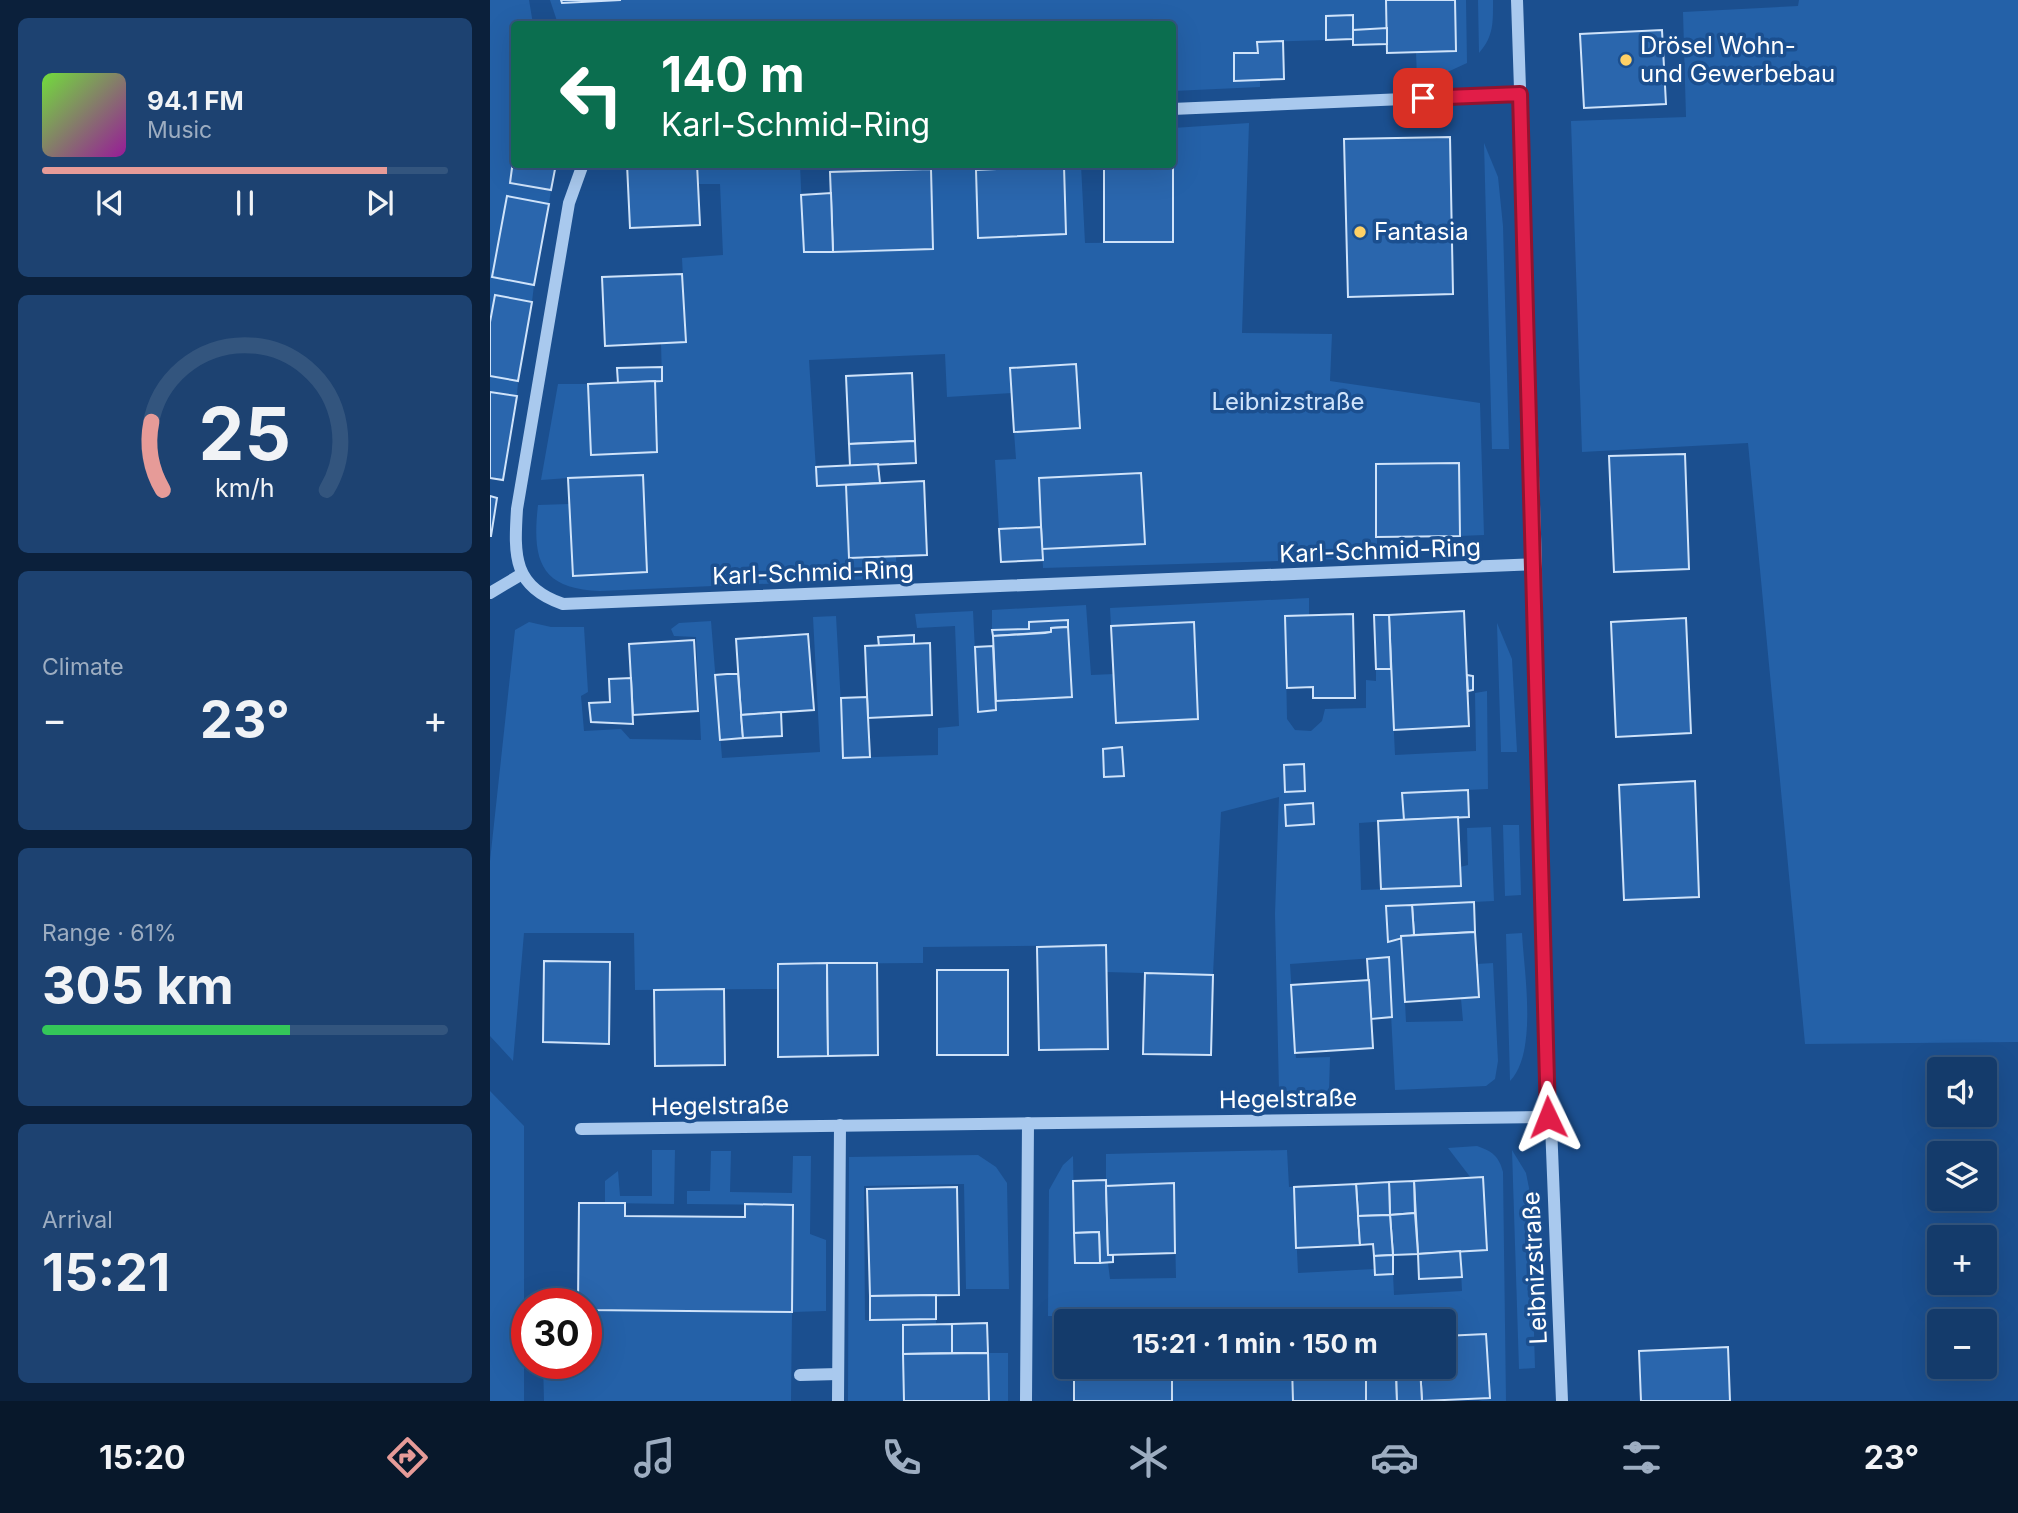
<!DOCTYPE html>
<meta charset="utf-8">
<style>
:root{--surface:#143b6b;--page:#1d4271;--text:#f1f3f6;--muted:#9dadc1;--line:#33557e;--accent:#e69b98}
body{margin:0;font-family:Inter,sans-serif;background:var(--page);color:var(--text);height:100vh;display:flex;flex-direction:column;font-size:26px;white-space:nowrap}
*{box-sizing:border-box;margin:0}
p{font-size:23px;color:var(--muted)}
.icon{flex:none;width:38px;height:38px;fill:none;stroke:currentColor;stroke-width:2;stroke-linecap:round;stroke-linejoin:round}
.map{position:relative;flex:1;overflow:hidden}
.drawer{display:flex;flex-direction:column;gap:18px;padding:18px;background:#0b203b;width:490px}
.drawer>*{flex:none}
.hud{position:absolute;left:21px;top:21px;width:665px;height:147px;border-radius:7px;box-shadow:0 7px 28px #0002,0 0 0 2px var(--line);background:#0b6e4f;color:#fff;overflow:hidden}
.fabs{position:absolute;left:1437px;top:1057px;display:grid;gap:14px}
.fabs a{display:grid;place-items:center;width:70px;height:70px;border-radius:7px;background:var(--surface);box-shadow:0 7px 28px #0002,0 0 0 2px var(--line);font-size:35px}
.speed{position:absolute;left:21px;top:1288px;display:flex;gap:14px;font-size:35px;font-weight:700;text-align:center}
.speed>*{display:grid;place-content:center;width:91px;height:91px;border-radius:50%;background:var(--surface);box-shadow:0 7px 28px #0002,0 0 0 2px var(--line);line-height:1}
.speed .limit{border:10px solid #d22;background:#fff;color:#111}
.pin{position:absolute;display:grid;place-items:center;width:60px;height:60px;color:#fff;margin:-30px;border-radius:14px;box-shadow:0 4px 10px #0006}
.me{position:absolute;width:77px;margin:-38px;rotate:358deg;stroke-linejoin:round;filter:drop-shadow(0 0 5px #0008)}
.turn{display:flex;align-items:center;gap:24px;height:147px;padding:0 35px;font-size:32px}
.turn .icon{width:91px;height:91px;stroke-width:2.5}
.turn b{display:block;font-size:49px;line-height:60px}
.big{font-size:52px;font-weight:700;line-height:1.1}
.drawer .card{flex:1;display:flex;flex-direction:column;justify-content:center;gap:10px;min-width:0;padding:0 24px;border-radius:10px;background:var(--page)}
.drawer .dial{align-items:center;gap:0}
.dial svg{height:182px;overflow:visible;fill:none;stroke:var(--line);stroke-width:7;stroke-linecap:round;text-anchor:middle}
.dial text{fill:var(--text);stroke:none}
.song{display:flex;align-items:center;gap:21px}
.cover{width:84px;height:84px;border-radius:10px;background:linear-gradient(135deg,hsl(100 70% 55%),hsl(300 70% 35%))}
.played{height:7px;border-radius:4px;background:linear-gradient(90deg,var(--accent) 85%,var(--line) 85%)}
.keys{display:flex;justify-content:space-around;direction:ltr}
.heat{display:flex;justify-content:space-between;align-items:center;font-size:38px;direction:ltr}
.charge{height:10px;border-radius:5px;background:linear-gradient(90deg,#34c759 61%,var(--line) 0)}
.trip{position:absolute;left:564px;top:1309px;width:402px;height:70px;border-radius:7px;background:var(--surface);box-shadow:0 7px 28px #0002,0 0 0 2px var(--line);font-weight:700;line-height:70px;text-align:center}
.dock{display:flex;height:112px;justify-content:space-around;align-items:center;background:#08182b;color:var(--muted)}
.dock .icon{width:49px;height:49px}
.dock .current{color:var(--accent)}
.dock b{font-size:32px;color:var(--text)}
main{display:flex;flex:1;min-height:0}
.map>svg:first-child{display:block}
.green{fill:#2461a8}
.building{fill:#2a66ad;stroke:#cfe3fa;stroke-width:2}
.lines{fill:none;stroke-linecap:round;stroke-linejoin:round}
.minor{stroke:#a9c9ee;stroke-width:12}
.route-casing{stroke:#92132f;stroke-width:18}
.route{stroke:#e11d48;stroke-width:12}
.poi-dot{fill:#ffd166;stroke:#1b4f8f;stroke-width:2.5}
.labels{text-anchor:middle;stroke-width:7;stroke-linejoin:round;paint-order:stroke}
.poi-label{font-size:24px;fill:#fff;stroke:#1b4f8f;text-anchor:start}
.park-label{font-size:24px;fill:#cfe3fa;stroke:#1b4f8f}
.street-label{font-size:24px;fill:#fff;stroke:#1b4f8f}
</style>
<main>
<section class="drawer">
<div class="card">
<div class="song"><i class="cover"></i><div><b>94.1 FM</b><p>Music</p></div></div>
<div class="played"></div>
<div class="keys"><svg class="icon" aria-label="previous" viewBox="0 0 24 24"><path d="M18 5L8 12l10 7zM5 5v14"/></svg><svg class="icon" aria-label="pause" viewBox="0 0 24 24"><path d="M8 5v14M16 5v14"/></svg><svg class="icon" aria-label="next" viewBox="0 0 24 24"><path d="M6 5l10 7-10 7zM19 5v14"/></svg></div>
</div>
<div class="card dial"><svg viewBox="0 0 100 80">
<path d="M14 69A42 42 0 1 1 86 69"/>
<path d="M14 69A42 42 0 0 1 9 39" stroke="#e69b98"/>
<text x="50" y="56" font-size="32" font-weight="700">25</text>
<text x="50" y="72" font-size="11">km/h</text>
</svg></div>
<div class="card"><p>Climate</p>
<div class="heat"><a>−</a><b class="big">23°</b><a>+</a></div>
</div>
<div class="card"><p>Range · 61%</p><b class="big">305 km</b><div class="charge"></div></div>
<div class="card"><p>Arrival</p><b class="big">15:21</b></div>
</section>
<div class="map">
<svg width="1528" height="1401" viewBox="0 0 1528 1401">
<rect width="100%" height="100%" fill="#1b4f8f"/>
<g class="green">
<path d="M 0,0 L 39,0 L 43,24 L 24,24 L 24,153 L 20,182 L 61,190 L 59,204 L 17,197 L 2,277 L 44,285 L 42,302 L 5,296 L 0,322 Z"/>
<path d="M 60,0 L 896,0 L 897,28 L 863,30 L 862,15 L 836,16 L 836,40 L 768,42 L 768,53 L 744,54 L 744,81 L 770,80 L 770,87 L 683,91 L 682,24 L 68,24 Z"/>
<path d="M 965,0 L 976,0 L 977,63 L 951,75 L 927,79 L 926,52 L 966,51 Z"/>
<path d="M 988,0 L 1003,0 C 1003,22 1004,36 989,53 Z"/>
<path d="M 1309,0 L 1528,0 L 1528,1042 L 1315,1044 L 1258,443 L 1092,452 L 1081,121 L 1196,117 L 1193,12 L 1308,6 Z"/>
<path d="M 759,123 L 752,333 L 842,334 L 840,381 L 990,403 L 994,535 L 970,536 L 969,463 L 887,464 L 887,558 L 553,568 L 552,549 L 655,544 L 651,474 L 549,478 L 551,527 L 509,529 L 505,460 L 526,459 L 524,432 L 590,427 L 586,364 L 522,393 L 457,397 L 455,354 L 319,360 L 327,486 L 356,485 L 359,558 L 406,556 L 407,578 L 110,591 C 49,589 42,559 48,505 L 79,504 L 83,576 L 157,572 L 78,478 L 51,480 L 68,384 L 98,384 L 101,454 L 167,452 L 165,381 L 172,381 L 171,343 L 196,342 L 192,258 L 233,255 L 230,184 L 208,184 L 207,165 L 310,165 L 314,252 L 443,248 L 441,170 L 340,172 L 340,164 L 591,165 L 595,243 L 682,242 L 683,168 L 653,168 L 653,165 L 682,164 L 683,128 Z"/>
<path d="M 994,143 L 1008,177 L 1013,226 L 1019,449 L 1002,449 Z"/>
<path d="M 0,376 L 28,381 L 27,396 L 0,392 Z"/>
<path d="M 819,598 L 819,615 L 795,616 L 797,719 L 805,730 L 821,731 L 832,721 L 835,709 L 876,708 L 876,680 L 886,681 L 886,669 L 901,669 L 905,755 L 986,751 L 985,693 L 997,691 L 998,789 L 912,793 L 914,820 L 869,823 L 871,890 L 971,886 L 970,867 L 978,865 L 977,828 L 1001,827 L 1004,901 L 896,906 L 898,941 L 912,941 L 916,1022 L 973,1021 L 971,999 L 989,997 L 987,964 L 1003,963 L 1008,1061 L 1005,1079 L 996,1086 L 905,1090 L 898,957 L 800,964 L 806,1058 L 840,1057 L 839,1091 L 789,1091 L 785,914 L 789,797 L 731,812 L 723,975 L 616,972 L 615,945 L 433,947 L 433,963 L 288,964 L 288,989 L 145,990 L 144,933 L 34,933 L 23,1061 L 0,1036 L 0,861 L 25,630 L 39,622 L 61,627 L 94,627 L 98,692 L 91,696 L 94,731 L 131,729 L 140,739 L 211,740 L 206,637 L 184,636 L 181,629 L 189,623 L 221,621 L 232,758 L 330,752 L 323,617 L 346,616 L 354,758 L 448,755 L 448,728 L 469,726 L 465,626 L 427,628 L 425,614 L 483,611 L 488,711 L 506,710 L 506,701 L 582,696 L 578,621 L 539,629 L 502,630 L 502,610 L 596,605 L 601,675 L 624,674 L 626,723 L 708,719 L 704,622 L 621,626 L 620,608 Z"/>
<path d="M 1007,623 L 1022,659 L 1027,752 L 1011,752 Z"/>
<path d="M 1013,825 L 1029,825 L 1031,895 L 1015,896 Z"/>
<path d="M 1032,933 C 1034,972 1048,1052 1020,1081 L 1016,934 Z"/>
<path d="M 0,1091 L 34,1126 L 34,1401 L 0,1401 Z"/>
<path d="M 987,1146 C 1002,1151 1009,1156 1013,1172 L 1016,1401 L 988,1401 L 1000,1398 L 996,1334 L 954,1336 L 954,1321 L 927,1321 L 927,1316 L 868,1319 L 868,1321 L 707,1321 L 706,1317 L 558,1316 L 559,1190 L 573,1165 L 583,1156 L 585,1263 L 618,1263 L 620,1279 L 686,1278 L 684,1184 L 616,1186 L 616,1154 L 797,1150 L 799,1187 L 804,1187 L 808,1273 L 884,1269 L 885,1275 L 903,1274 L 904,1295 L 972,1291 L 970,1251 L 997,1249 L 993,1178 L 981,1178 L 958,1148 Z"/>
<path d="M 162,1150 L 185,1150 L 184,1204 L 115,1203 L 115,1181 L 128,1171 L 130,1196 L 162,1196 Z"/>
<path d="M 1022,1150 L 1036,1173 L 1040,1193 L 1045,1368 L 1029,1369 Z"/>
<path d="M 221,1151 L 241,1151 L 240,1192 L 302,1193 L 303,1156 L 321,1156 L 320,1234 L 336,1240 L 336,1311 L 302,1312 L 301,1401 L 54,1401 L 53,1363 L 96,1363 L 96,1310 L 302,1311 L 303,1205 L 197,1204 L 197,1191 L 220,1191 Z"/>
<path d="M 488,1155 L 506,1167 L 517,1183 L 519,1289 L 476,1289 L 474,1184 L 374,1186 L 375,1320 L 446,1319 L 446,1324 L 413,1325 L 414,1401 L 358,1401 L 359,1157 Z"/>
<path d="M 498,1353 L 518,1353 L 518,1401 L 499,1401 Z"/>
<path d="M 707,1367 L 802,1367 L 803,1401 L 682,1401 L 682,1376 L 706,1376 Z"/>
</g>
<g class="building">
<path d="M 71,0 L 131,0 L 72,3 Z"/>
<path d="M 896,0 L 965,0 L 966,51 L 897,53 Z"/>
<path d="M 863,15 L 863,39 L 836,40 L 836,16 Z"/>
<path d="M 897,28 L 897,44 L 863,45 L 863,30 Z"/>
<path d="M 1172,30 L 1176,104 L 1094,108 L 1090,34 Z"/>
<path d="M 793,41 L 794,79 L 744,81 L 744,53 L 768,53 L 767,42 Z"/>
<path d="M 960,137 L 963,294 L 858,297 L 854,139 Z"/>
<path d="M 24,153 L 24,164 L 66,164 L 61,190 L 20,183 Z"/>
<path d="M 137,164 L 207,164 L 210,225 L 140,228 Z"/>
<path d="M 574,166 L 576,234 L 488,238 L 486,170 Z"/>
<rect x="614" y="168" width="69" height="74"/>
<path d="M 441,169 L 443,249 L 343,252 L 340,172 Z"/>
<path d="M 341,193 L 343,252 L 314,252 L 311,195 Z"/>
<path d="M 17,196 L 59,204 L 44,285 L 2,277 Z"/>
<path d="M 192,274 L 196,342 L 115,346 L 112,277 Z"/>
<path d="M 5,295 L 42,302 L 28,381 L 0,376 L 0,322 Z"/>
<path d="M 586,364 L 590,428 L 524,432 L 520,368 Z"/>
<path d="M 172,367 L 172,381 L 128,383 L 127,368 Z"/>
<path d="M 422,373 L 425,441 L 359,444 L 356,376 Z"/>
<path d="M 165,381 L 167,452 L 101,455 L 98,384 Z"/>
<path d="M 0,392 L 27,396 L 13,480 L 0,478 Z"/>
<path d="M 425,441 L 426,463 L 360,466 L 359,444 Z"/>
<path d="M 1195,454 L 1199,569 L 1124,572 L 1119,456 Z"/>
<path d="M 969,463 L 970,536 L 886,537 L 886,464 Z"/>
<path d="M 388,464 L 390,483 L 327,486 L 326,467 Z"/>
<path d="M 651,473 L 655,544 L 552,549 L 549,478 Z"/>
<path d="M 153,475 L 157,572 L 83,576 L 78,478 Z"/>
<path d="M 434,481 L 437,555 L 359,558 L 356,485 Z"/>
<path d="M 0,496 L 7,498 L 1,536 L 0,536 Z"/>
<path d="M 551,527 L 553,560 L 511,562 L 509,529 Z"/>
<path d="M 974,611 L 979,726 L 904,730 L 899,615 Z"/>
<path d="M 863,614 L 865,698 L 823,698 L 823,687 L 797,688 L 795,616 Z"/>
<path d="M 884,615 L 899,615 L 901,669 L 886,669 Z"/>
<path d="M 1196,618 L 1201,733 L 1126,737 L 1121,622 Z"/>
<path d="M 578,620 L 578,627 L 561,628 L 561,632 L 503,636 L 502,630 L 539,629 L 539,622 Z"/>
<path d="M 704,622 L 708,719 L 626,723 L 621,626 Z"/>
<path d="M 578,627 L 582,697 L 506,701 L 503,636 L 555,633 L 561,632 L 561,628 Z"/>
<path d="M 318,634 L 324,710 L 251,715 L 246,639 Z"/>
<path d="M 424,635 L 424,644 L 389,646 L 388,637 Z"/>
<path d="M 204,640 L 208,711 L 143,715 L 139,644 Z"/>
<path d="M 440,643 L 442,715 L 378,718 L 375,646 Z"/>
<path d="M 503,646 L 506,710 L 488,712 L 485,647 Z"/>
<path d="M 237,674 L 248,674 L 253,738 L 230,740 L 225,675 Z"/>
<path d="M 977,675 L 983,676 L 983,690 L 978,691 Z"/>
<path d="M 141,678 L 143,724 L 101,722 L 99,703 L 120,702 L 119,679 Z"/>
<path d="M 377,697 L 380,757 L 353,758 L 351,698 Z"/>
<path d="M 291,712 L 292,736 L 253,738 L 251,715 Z"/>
<path d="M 632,747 L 634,776 L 614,777 L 613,749 Z"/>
<path d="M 814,764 L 815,791 L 795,792 L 794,765 Z"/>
<path d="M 1205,781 L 1209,897 L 1134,900 L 1129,785 Z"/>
<path d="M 978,790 L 979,817 L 914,820 L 912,793 Z"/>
<path d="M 823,803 L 824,824 L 796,826 L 795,805 Z"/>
<path d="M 968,817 L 971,886 L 891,889 L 888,821 Z"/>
<path d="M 984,902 L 985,932 L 924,935 L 922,905 Z"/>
<path d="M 922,905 L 924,935 L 898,942 L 896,906 Z"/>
<path d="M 985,932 L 989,997 L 915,1002 L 911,936 Z"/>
<path d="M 616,945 L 618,1049 L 549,1050 L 547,947 Z"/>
<path d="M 899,957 L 902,1017 L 881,1019 L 877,959 Z"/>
<path d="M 54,961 L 120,962 L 119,1044 L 53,1042 Z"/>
<path d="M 337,963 L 338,1056 L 288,1057 L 288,964 Z"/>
<path d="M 337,963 L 387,963 L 388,1055 L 338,1056 Z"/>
<rect x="447" y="970" width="71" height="85"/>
<path d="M 655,973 L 723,975 L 721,1055 L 653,1054 Z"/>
<path d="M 879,980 L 883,1048 L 805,1053 L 801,985 Z"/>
<path d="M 234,989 L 235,1065 L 165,1066 L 164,990 Z"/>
<path d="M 993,1177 L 997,1250 L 928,1254 L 924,1181 Z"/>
<path d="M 616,1180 L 618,1255 L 623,1255 L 623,1262 L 610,1263 L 609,1232 L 584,1233 L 583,1181 Z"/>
<path d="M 924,1181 L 925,1213 L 900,1215 L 899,1182 Z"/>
<path d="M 899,1182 L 900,1215 L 868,1216 L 866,1184 Z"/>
<path d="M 684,1183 L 685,1253 L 618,1255 L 616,1186 Z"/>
<path d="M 866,1184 L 870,1245 L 806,1248 L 804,1187 Z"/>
<path d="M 467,1187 L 469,1295 L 380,1296 L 377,1189 Z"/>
<path d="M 89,1203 L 135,1203 L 135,1216 L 255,1217 L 255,1204 L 303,1205 L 302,1312 L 96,1310 L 96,1304 L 88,1304 Z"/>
<path d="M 925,1213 L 928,1254 L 903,1255 L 900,1215 Z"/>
<path d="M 900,1215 L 903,1255 L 884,1256 L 883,1244 L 870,1245 L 868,1216 Z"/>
<path d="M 609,1232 L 610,1263 L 585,1263 L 584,1233 Z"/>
<path d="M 970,1251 L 972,1277 L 929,1279 L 928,1254 Z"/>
<path d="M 903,1255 L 903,1274 L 885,1275 L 884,1256 Z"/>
<path d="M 446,1295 L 446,1319 L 380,1320 L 380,1296 Z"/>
<path d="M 927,1316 L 927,1321 L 903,1321 L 903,1317 Z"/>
<path d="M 901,1317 L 901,1321 L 868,1321 L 868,1318 Z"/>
<path d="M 497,1323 L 498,1353 L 462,1353 L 462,1324 Z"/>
<path d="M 462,1324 L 462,1353 L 413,1354 L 413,1325 Z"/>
<path d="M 996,1334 L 1000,1398 L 932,1401 L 930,1367 L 954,1367 L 954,1336 Z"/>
<path d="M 1238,1347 L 1240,1401 L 1151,1401 L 1149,1351 Z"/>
<path d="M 498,1353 L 499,1401 L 414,1401 L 413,1354 Z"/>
<rect x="584" y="1367" width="98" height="34"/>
<path d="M 802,1367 L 876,1367 L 876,1401 L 803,1401 Z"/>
<path d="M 876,1367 L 906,1367 L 907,1401 L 876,1401 Z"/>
<path d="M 906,1367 L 930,1367 L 932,1401 L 907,1401 Z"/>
</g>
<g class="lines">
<g class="minor">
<path d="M 1027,0 L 1046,564 L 1047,773 L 1072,1401"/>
<path d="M 682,109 L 1030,94"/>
<path d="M 93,164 L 79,203 L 27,509 C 24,556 23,587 73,604 L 1046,564"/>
<path d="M 0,593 L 32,574"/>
<path d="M 91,1129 L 1058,1117"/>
<path d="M 310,1375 L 348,1374"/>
<path d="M 348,1401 L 350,1125"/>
<path d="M 536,1401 L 538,1123"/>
</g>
</g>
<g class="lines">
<defs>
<path id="route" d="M 933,98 L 1030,94 L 1058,1117"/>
</defs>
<use href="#route" class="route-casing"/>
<use href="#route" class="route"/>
</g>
<g class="poi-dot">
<circle cx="1136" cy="60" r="7"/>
<circle cx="870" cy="232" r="7"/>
</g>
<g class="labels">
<g class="poi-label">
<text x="1150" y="54">Drösel Wohn-<tspan x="1150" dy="28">und Gewerbebau</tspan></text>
<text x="884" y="240">Fantasia</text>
</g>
<g class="park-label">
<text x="798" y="410">Leibnizstraße</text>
</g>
<g class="street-label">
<text transform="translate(890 551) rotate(-2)" y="8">Karl-Schmid-Ring</text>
<text transform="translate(323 573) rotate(-2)" y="8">Karl-Schmid-Ring</text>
<text transform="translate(798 1099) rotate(-1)" y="8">Hegelstraße</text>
<text transform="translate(230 1106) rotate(-1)" y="8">Hegelstraße</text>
<text transform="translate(1045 1268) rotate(-93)" y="8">Leibnizstraße</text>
</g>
</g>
</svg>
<div class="fabs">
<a><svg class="icon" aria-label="sound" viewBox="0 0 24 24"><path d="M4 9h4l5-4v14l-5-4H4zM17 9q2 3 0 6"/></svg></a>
<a><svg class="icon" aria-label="layers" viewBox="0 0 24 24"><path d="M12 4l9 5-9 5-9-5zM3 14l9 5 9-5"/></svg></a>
<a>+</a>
<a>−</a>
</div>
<div class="speed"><div class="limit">30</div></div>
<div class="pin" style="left:933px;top:98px;background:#d93025"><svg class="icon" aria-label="arrive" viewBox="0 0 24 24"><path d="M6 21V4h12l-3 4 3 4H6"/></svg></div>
<svg class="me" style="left:1058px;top:1117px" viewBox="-20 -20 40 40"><path d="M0-17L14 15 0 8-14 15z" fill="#e11d48" stroke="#fff" stroke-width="4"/></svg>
<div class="trip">15:21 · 1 min · 150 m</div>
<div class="hud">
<div class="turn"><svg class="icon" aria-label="left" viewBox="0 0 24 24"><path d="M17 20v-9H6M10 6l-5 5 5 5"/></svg><div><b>140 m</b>Karl-Schmid-Ring</div></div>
</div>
</div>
</main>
<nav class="dock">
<b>15:20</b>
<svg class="icon current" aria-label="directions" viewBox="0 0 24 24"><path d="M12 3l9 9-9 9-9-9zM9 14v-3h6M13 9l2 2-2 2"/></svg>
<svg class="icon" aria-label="music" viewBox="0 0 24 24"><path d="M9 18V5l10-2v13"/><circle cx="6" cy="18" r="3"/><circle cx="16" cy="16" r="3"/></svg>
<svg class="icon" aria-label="phone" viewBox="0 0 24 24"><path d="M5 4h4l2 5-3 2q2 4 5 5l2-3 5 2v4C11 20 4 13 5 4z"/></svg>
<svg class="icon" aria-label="climate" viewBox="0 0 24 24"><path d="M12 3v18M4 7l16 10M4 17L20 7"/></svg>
<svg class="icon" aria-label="car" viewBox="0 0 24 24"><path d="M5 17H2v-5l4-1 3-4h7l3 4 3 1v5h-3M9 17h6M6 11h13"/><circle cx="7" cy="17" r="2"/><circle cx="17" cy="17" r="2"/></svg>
<svg class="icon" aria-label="filters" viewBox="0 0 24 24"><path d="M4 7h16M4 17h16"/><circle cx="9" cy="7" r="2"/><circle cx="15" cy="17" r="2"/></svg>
<b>23°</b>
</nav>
